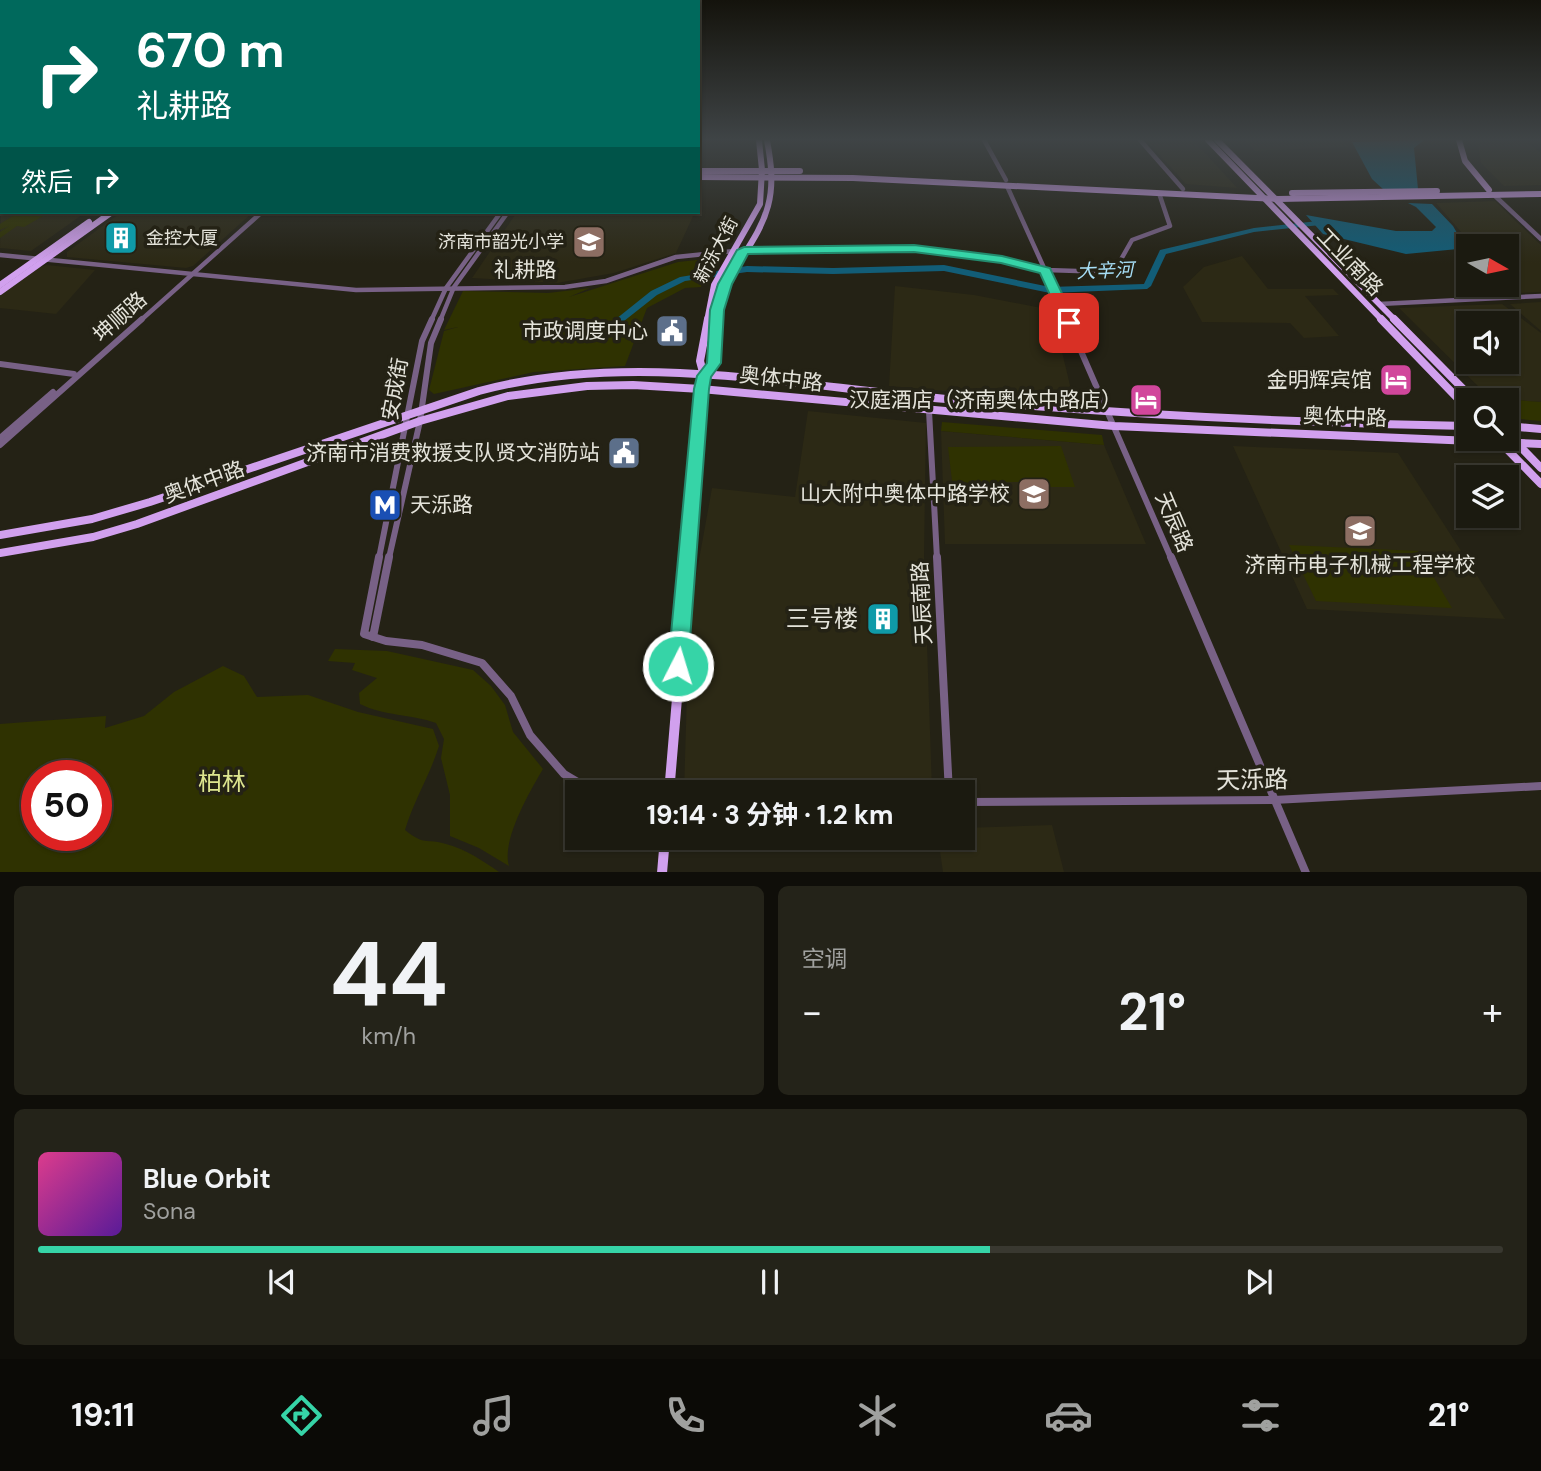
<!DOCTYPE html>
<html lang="zh">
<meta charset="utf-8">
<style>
:root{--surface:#1b1a10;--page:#242319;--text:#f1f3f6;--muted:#a0a19f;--line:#393830;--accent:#36d4a7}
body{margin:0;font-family:"DM Sans","Noto Sans SC",sans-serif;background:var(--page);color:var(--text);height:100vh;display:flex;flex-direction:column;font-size:26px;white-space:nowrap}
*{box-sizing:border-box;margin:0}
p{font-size:23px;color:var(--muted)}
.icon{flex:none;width:38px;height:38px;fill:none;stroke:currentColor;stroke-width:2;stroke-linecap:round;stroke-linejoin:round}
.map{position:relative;height:872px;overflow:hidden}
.drawer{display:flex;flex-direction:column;gap:14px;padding:14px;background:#0f0e09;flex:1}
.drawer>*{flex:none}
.banner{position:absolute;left:0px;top:0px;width:700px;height:214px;box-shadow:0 2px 5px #0004,0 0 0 2px var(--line);background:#00695c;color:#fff;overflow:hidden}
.needle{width:46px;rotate:99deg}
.tools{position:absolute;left:1456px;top:234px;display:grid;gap:14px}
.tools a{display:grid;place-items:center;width:63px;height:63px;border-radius:0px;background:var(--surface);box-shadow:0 2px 5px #0004,0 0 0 2px var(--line);font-size:35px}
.speed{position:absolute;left:21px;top:760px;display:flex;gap:14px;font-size:35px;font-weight:700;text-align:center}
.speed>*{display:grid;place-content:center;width:91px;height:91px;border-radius:50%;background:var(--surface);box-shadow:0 2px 5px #0004,0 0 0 2px var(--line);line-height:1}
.speed .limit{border:10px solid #d22;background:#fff;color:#111}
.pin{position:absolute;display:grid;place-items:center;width:60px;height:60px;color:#fff;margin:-30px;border-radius:14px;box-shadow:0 4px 10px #0006}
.me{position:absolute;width:77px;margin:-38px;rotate:5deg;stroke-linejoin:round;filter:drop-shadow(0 0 5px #0008)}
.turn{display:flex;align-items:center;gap:24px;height:147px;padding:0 21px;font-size:32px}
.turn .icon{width:91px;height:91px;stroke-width:2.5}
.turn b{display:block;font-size:49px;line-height:60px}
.then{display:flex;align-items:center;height:66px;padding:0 21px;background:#0003;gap:14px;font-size:26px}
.big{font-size:52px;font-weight:700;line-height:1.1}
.drawer .card{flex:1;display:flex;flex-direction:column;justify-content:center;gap:10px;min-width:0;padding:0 24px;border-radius:10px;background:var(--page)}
.drawer .dial{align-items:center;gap:0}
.dial b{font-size:91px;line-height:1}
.song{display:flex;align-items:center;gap:21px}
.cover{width:84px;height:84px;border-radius:10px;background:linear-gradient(135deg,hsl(330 70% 55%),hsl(270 70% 35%))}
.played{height:7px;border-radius:4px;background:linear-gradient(90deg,var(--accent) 65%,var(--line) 65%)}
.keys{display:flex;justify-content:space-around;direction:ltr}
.heat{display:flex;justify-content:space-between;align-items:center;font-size:38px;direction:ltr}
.drawer .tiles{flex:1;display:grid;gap:14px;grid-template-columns:1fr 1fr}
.card:last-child{grid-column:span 2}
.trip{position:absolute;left:565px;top:780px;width:410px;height:70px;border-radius:0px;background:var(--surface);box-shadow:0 2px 5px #0004,0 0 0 2px var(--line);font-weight:700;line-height:70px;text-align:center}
.tabs{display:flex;height:112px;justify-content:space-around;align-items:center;background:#0b0a06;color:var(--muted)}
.tabs .icon{width:49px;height:49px}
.tabs .selected{color:var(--accent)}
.tabs b{font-size:32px;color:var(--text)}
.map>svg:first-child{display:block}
.built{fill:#2c2915;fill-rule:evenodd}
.green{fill:#2f3201;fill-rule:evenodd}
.water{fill:#125d77}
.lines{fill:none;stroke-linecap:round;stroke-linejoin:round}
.river{fill:#125d77;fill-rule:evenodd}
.minor-far2{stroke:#786186;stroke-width:4.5}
.minor-far1{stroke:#786186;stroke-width:6}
.minor{stroke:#786186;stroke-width:8}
.major-far2{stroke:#d1a0ee;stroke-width:6}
.major-far1{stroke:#d1a0ee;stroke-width:8}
.major{stroke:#d1a0ee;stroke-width:10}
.route{fill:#36d4a7;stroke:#238a6d;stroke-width:2}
.labels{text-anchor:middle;stroke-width:7;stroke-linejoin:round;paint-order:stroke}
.far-poi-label{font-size:18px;fill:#e4e3da;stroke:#242215;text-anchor:start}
.far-street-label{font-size:18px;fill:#e4e3da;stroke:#242215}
.far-water-label{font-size:19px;font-style:italic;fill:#a7dff7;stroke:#242215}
.street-label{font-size:21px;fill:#e4e3da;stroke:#242215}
.poi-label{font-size:21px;fill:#e4e3da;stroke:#242215;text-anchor:end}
.near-poi-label{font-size:24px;fill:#e4e3da;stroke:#242215;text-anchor:end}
.near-street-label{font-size:24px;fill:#e4e3da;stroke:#242215}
.near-park-label{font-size:24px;fill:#dde58e;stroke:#242215}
</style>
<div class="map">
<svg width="1541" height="873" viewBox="0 0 1541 873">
<rect width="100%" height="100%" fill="#242215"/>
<g class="built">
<path d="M 1146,140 L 1193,140 L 1237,188 L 1186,184 Z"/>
<path d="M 1244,140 L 1342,140 L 1349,147 L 1255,151 Z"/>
<path d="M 1477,140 L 1527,142 L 1541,153 L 1541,185 L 1504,186 L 1481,163 Z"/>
<path d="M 2,166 L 2,212 L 86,212 L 31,251 L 0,248 Z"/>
<path d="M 1495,201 L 1541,245 L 1541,292 L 1520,293 L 1507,279 L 1507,247 L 1474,247 L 1436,203 Z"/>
<path d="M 122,212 L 253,212 L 193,266 L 186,268 L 67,257 L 67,252 Z"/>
<path d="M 517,212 L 695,212 L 676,253 L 614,273 L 557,283 L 472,278 Z"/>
<path d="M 1242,256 L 1268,289 L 1333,289 L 1339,295 L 1305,296 L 1339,336 L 1304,338 L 1290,323 L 1202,322 L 1183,287 L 1204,267 Z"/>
<path d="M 47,265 L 95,270 L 56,314 L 0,308 L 0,296 L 40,267 Z"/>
<path d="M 895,286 L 974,295 L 1052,310 L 1074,402 L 889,386 Z"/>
<path d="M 1541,302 L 1541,331 L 1510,304 Z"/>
<path d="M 1502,304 L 1541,333 L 1541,402 L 1490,398 L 1399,308 ZM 1468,324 L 1507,324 L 1507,362 L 1468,362 Z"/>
<path d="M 808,411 L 926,423 L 924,556 L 932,790 L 684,792 L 688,659 L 693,593 L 712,488 L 795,497 Z"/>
<path d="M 941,431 L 1104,445 L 1146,544 L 945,544 Z"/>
<path d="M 1233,446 L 1398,453 L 1505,619 L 1307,609 Z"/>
<path d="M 1052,825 L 1064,872 L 943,872 L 938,838 L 962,838 L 963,828 Z"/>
</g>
<g class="green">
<path d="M 19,212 L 50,212 L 24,227 L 17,226 L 0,238 L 0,232 L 9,226 L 0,230 L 0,224 Z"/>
<path d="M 715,258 L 701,287 L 685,288 L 647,308 L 625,366 L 534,372 L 434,394 L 429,390 L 444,331 L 458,327 L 444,330 L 463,291 L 548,293 L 590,288 L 569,297 L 678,262 Z"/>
<path d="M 1490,398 L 1541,402 L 1541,421 L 1509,418 L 1507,401 L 1493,401 Z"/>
<path d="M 942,422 L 1102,435 L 1104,445 L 941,431 Z"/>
<path d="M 1061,446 L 1075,487 L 1022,487 L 1020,482 L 1004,482 L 1005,487 L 953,489 L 948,447 Z"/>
<path d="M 1289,545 L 1418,551 L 1452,608 L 1316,601 Z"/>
<path d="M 335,649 L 387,651 L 473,670 L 491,686 L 505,705 L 513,732 L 543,769 C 530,791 501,841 509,866 L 479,848 L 450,836 L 450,795 L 441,758 L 444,739 L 436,723 C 411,714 384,716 360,704 L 359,693 L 377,678 L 352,670 L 355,663 L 328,661 Z"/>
<path d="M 223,666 L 244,676 L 257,697 L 308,695 L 358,712 L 433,729 L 439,746 C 430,775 414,800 405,830 C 425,846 425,838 446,844 C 466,849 483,861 499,872 L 0,872 L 0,724 L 106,716 L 105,728 L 144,716 L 174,692 ZM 37,775 L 96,775 L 96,835 L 37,835 Z"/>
</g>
<g class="water">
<path d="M 1424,140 L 1414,148 L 1418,189 L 1384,190 L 1372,179 L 1352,142 Z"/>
<path d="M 1408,203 L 1432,204 L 1453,226 L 1461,240 L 1458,249 L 1406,254 L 1323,234 L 1306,215 L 1396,231 L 1432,231 L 1436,227 L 1416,207 Z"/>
</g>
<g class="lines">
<path class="river" d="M 1327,220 L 1330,220 L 1330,224 L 1254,232 L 1166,254 L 1151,286 L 1147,289 L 1050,293 L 944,271 L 833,274 L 747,272 L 685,281 L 657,295 L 619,325 L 616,326 L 611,323 L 651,291 L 680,277 L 747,266 L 833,268 L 944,265 L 1050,287 L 1144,284 L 1160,250 L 1254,228 Z"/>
<g class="minor-far2">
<path d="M 984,140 L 1006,180"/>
<path d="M 1140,140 L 1183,189"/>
<path d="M 1007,186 L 1068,321"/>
<path d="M 1494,195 L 1541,239"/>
<path d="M 0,255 L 356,290 L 565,287 L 606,281 L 676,257 L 744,250 L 914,248 L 965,253 L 1046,270 L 1109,272 L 1119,263 L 1132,240 L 1170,226 L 1159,193"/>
<path d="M 1379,304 L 1541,296"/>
<path d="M 140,321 L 262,212"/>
<path d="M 431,321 L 446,288 L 501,212"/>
<path d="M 440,321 L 454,287 L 508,212"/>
</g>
<g class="minor-far1">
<path d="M 1067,319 L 1171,558"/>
<path d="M 0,364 L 74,374"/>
<path d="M 929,411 L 937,558"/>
<path d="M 0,438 L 53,392"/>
<path d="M 0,445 L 142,319"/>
<path d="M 379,558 L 422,341 L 432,319"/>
<path d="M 389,558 L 420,421 L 431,343 L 441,319"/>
</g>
<g class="minor">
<path d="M 379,557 L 364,634 L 386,641 L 422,645 L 482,663 L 511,696 L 530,735 L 564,774 L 596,793"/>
<path d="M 937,557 L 949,793"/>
<path d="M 1171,557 L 1306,873"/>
<path d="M 373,637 L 389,557"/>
<path d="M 962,802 L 1274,800 L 1541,786"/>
</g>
<g class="major-far2">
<path d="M 1208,140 L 1383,321"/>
<path d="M 1217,140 L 1396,321"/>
<path d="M 1459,140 L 1465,161 L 1489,190"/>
<path d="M 698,171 L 800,171"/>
<path d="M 698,177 L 853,178 L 1278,199 L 1541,194"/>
<path d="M 1292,193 L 1437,191"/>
<path d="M 0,285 L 89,222"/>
<path d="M 0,292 L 112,212"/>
<path d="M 707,321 L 714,285 L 760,204 L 762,170 L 759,140"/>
<path d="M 716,321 C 719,276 757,248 768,206 C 774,184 771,162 767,140"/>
</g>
<g class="major-far1">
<path d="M 1381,319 L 1468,409"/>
<path d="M 1394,319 L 1475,401"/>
<path d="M 704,376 L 714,363 L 716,319"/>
<path d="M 1507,426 L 1541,429"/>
<path d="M 1507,433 L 1541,468"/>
<path d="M 1499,441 L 1541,484"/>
<path d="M 0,535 L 92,519 L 150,502 L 479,391 C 632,350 792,386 946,399 C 1120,414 1294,423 1468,426"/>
<path d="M 0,553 L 93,537 L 137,524 L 420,421 L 508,396 L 587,386 L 633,385 L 701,389 L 1114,426 L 1541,444"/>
<path d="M 689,558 L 704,376 L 700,361 L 708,319"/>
</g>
<g class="major">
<path d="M 669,793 L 689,557"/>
<path d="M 662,873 L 665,838"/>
</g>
</g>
<linearGradient id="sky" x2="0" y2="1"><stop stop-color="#14130c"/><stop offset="0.53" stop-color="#3f4446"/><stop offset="1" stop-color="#3f4446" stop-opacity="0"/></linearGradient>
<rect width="1541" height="263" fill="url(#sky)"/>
<path class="route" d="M 914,245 L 1002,256 L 1050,268 L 1076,323 L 1069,327 L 1064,326 L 1040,273 L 1001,263 L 914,252 L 748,254 L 732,284 L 724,310 L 721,363 L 711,377 L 709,389 L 688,666 L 685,673 L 678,675 L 671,673 L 668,666 L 694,389 L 697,376 L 707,363 L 710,310 L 718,284 L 737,250 L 744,247 Z"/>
<defs>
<symbol id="building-square" viewBox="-11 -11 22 22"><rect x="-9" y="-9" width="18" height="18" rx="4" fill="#0f9aa8" stroke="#242215"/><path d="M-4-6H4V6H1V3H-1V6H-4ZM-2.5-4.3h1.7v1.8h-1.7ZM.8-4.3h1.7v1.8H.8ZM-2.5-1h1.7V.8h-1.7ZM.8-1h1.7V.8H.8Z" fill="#fff"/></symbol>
<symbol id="school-square" viewBox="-11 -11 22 22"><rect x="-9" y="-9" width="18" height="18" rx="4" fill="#8d6e63" stroke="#242215"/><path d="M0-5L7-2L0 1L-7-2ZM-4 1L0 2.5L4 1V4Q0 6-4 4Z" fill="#fff"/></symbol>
<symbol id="civic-square" viewBox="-11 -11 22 22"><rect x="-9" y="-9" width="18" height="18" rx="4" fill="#5c6f8a" stroke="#242215"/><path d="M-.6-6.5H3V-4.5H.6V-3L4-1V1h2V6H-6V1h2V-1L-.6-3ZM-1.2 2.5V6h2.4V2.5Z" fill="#fff"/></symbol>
<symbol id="hotel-square" viewBox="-11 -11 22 22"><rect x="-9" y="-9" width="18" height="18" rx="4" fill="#d1479c" stroke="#242215"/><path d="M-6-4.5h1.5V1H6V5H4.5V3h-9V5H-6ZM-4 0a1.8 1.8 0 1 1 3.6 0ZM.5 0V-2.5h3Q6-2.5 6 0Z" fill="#fff"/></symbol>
<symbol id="metro-square" viewBox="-11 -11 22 22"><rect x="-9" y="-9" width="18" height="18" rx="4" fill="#1a4fb4" stroke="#242215"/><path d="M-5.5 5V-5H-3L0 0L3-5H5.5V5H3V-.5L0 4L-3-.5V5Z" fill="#fff"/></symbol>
</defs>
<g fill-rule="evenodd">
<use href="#building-square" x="102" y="219" width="38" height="38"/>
<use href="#school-square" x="570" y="223" width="38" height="38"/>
<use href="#civic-square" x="653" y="312" width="38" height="38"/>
<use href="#hotel-square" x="1377" y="361" width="38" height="38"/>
<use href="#hotel-square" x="1127" y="381" width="38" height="38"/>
<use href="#civic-square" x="605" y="434" width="38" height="38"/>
<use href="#school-square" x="1015" y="475" width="38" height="38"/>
<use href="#metro-square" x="366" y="486" width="38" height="38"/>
<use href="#school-square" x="1341" y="512" width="38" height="38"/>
<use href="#building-square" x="864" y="600" width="38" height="38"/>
</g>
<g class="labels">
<g class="far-poi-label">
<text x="146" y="244">金控大厦</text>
<text x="564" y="248" text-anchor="end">济南市韶光小学</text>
</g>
<g class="far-street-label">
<text transform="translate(716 250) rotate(-62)" y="6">新泺大街</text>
</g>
<g class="far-water-label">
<text transform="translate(1105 270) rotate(-2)" y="7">大辛河</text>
</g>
<g class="street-label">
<text transform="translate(1350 262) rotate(46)" y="7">工业南路</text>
<text x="525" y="277">礼耕路</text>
<text transform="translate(120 317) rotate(-42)" y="7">坤顺路</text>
<text transform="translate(781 379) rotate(6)" y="7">奥体中路</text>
<text transform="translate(395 389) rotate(-80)" y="7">安成街</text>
<text transform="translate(1345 417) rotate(2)" y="7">奥体中路</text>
<text transform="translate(204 482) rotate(-20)" y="7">奥体中路</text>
<text transform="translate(1174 522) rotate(67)" y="7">天辰路</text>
<text transform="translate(922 603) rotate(-93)" y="7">天辰南路</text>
</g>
<g class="poi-label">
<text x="648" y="338">市政调度中心</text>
<text x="1372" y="387">金明辉宾馆</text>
<text x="1122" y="407">汉庭酒店（济南奥体中路店）</text>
<text x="600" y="460">济南市消费救援支队贤文消防站</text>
<text x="1010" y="501">山大附中奥体中路学校</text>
<text x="410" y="512" text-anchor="start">天泺路</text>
<text x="1360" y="572" text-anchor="middle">济南市电子机械工程学校</text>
</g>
<g class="near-poi-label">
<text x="858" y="627">三号楼</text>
</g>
<g class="near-street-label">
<text transform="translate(1252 780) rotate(-1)" y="8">天泺路</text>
</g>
<g class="near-park-label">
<text x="222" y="790">柏林</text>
</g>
</g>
</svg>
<div class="tools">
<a><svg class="needle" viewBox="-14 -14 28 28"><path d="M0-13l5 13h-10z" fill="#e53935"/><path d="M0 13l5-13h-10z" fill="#a0a19f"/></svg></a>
<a><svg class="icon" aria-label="sound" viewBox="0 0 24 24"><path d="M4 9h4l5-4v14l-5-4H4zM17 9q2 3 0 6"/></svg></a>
<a><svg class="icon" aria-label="search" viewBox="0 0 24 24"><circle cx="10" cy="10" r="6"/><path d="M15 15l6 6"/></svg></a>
<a><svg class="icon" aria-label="layers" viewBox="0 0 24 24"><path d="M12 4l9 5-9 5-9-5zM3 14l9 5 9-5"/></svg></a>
</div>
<div class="speed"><div class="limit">50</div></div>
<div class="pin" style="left:1069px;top:323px;background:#d93025"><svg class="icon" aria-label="arrive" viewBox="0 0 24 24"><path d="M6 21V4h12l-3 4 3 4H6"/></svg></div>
<svg class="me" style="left:678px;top:666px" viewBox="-20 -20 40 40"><circle r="17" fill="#36d4a7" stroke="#fff" stroke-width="3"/><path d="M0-11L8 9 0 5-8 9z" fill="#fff"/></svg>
<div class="trip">19:14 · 3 分钟 · 1.2 km</div>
<div class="banner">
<div class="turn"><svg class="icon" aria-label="right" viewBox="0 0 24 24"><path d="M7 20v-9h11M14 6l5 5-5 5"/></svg><div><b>670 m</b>礼耕路</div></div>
<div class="then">然后<svg class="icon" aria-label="right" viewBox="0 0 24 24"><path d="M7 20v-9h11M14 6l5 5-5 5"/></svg></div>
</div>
</div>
<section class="drawer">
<div class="tiles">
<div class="card dial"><b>44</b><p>km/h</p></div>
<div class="card"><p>空调</p>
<div class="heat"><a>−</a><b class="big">21°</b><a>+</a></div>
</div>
<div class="card">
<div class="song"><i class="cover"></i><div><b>Blue Orbit</b><p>Sona</p></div></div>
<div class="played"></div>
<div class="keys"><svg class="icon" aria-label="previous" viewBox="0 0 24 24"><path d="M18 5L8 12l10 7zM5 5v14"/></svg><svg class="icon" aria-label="pause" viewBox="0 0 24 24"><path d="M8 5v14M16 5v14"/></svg><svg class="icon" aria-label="next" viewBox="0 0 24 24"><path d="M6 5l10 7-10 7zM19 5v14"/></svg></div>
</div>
</div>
</section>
<nav class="tabs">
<b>19:11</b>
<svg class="icon selected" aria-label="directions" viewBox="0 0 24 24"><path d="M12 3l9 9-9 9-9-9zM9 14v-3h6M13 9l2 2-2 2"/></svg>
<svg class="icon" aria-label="music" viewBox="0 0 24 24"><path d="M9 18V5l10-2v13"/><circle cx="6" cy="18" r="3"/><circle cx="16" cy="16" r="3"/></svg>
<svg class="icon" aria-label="phone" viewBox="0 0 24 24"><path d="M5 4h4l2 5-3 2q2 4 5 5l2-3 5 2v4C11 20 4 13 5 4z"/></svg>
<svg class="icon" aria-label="climate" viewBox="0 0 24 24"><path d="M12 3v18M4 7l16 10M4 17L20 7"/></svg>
<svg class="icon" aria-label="car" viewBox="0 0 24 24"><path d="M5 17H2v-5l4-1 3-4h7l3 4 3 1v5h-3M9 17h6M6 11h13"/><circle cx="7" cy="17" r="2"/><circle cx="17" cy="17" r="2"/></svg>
<svg class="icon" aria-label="filters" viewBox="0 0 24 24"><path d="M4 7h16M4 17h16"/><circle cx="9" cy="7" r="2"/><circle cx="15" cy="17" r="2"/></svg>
<b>21°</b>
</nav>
